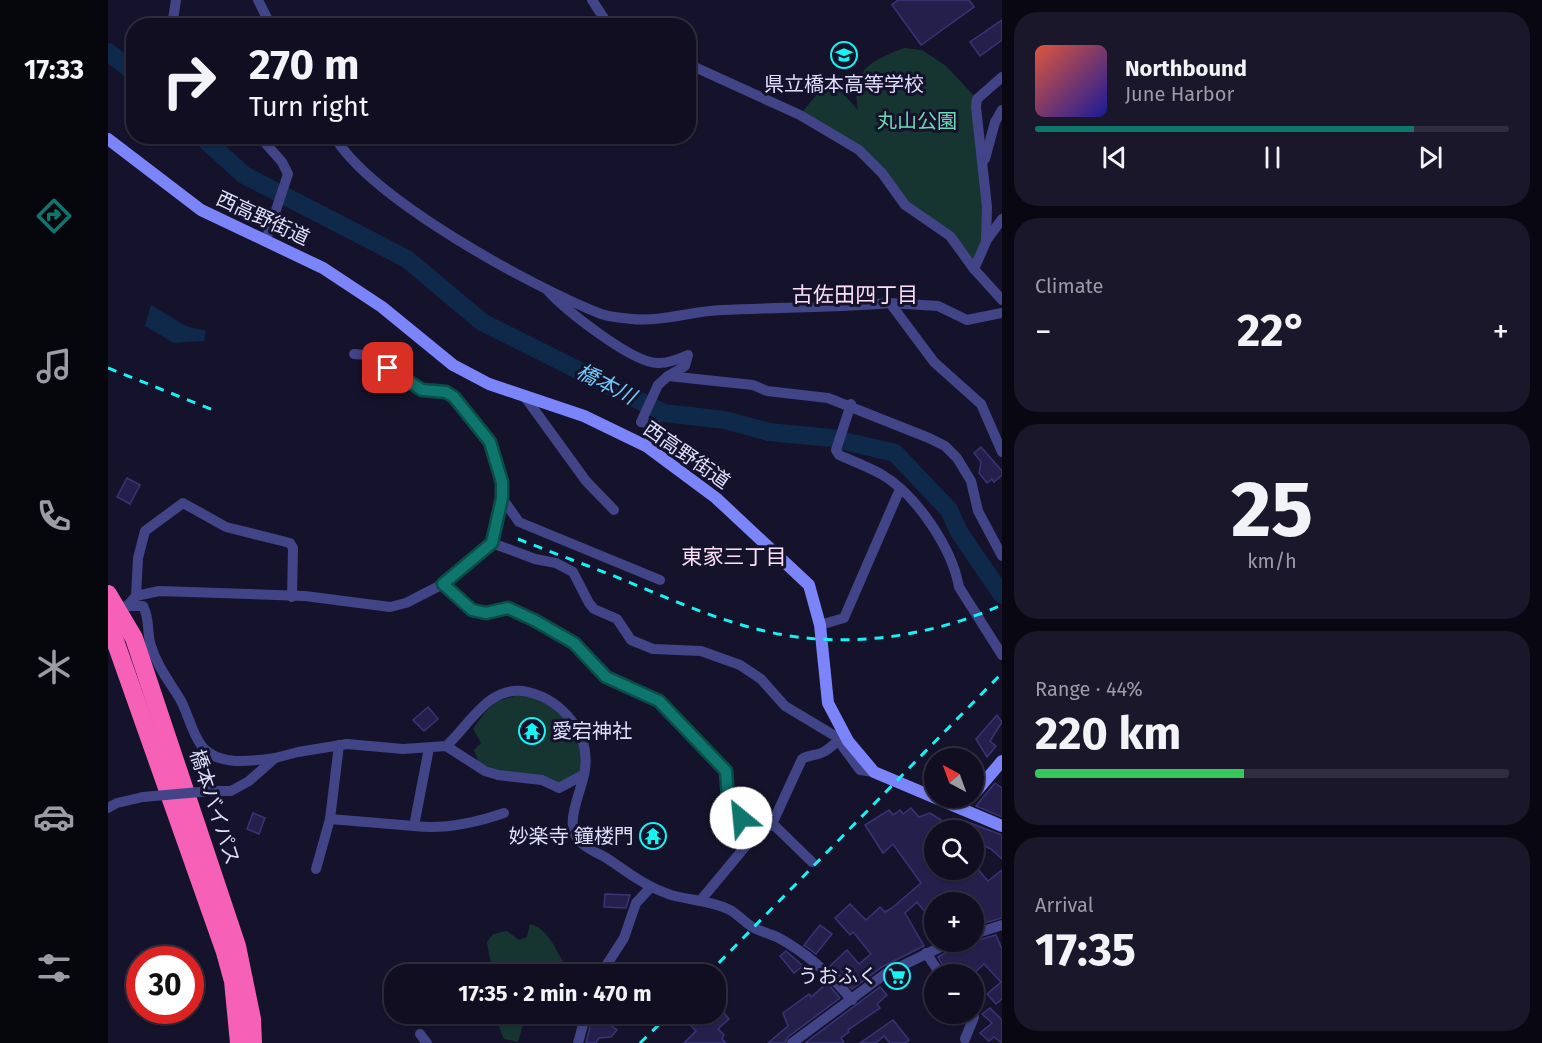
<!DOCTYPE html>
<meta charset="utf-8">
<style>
:root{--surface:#100e20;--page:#191729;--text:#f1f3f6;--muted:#9c9ca5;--line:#302e3e;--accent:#0f766e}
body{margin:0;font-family:"Fira Sans","Noto Sans JP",sans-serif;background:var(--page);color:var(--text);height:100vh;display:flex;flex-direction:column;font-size:22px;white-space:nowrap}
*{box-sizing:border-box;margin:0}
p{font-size:20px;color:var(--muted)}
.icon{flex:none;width:33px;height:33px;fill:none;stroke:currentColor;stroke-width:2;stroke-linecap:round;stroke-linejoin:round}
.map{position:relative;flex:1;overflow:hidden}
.details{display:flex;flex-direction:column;gap:12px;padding:12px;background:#090812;width:540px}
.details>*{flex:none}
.hud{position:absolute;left:18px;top:18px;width:570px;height:126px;border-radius:24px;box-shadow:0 2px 4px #0004,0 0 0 2px var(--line);background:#100e20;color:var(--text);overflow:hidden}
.needle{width:39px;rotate:319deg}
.controls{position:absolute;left:816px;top:748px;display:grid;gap:12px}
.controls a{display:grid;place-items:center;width:60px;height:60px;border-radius:50%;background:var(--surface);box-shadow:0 2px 4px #0004,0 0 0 2px var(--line);font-size:30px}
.speed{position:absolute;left:18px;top:946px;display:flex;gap:12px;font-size:30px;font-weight:700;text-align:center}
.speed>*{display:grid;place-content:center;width:78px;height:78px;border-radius:50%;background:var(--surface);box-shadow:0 2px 4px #0004,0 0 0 2px var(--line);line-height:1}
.speed .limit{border:9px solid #d22;background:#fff;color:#111}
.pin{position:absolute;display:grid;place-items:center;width:51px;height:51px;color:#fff;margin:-26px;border-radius:12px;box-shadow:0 3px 9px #0006}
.me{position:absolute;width:66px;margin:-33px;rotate:332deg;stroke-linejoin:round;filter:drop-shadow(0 0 4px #0008)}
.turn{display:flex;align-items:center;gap:21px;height:126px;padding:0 24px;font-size:27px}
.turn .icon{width:78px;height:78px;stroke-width:2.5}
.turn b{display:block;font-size:42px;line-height:51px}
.big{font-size:45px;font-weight:700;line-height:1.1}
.details .widget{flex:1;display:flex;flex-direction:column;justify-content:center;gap:9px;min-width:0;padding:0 21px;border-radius:24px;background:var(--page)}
.details .dial{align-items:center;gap:0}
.dial b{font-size:78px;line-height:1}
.song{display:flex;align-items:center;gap:18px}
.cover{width:72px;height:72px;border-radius:9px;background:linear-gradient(135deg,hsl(10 70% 55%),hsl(240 70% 35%))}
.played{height:6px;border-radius:3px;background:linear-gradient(90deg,var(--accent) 80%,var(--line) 80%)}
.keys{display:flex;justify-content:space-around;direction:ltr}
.heat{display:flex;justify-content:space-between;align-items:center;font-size:33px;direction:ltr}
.charge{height:9px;border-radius:4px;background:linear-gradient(90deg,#34c759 44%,var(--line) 0)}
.trip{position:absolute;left:276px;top:964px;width:342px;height:60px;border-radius:24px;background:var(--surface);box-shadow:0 2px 4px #0004,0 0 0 2px var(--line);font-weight:700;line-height:60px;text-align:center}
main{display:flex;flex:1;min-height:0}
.dock{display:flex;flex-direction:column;width:108px;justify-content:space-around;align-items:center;background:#06060d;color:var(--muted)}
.dock .icon{width:42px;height:42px}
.dock .current{color:var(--accent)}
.dock b{font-size:27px;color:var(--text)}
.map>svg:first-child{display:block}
.green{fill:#163531}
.water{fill:#0e2949}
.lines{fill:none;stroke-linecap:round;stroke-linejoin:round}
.river{stroke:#0e2949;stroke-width:18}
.building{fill:#24204b;stroke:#3a3376;stroke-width:1.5}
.street{stroke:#414587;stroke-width:10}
.secondary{stroke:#7b84f8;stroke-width:12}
.highway{stroke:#f760b7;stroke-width:18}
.rail{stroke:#15f3f3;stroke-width:3;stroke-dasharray:9 8;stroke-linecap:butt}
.street-bridge{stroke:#414587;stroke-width:10}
.route-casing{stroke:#0a4d48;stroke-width:15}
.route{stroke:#0f766e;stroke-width:10}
.labels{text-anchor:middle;stroke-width:6;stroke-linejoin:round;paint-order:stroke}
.poi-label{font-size:20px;fill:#dfdefd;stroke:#15132b;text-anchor:end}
.park-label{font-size:20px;fill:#6cdbb5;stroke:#15132b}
.street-label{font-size:20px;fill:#dfdefd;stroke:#15132b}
.neighbourhood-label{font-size:21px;fill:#fde0f6;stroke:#15132b}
.water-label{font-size:21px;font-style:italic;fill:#72c7f8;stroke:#15132b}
</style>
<main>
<nav class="dock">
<b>17:33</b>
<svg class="icon current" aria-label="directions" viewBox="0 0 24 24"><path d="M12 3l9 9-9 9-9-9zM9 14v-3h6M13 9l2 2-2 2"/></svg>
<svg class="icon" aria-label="music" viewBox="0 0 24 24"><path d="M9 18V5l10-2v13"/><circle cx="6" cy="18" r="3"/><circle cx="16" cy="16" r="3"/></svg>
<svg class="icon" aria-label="phone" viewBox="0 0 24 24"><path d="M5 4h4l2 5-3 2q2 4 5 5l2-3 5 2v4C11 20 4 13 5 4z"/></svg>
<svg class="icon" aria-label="climate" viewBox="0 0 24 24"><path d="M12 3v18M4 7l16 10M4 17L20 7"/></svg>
<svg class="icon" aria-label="car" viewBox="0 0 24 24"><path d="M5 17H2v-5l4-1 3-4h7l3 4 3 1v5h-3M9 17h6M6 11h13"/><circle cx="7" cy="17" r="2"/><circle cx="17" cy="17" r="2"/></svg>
<svg class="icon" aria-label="filters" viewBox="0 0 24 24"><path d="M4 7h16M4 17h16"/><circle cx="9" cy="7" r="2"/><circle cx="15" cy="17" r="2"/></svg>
</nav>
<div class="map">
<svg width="894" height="1043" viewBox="0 0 894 1043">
<rect width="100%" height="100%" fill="#15132b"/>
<g class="green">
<path d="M 796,48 L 814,50 L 838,66 L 869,99 L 878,242 L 866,269 L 845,239 L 797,205 L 752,151 L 692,115 L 714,88 L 727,85 L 750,110 C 743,70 762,61 796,48 Z"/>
<path d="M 419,693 L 463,719 L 470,746 L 474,746 L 477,770 L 456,785 L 408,777 L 371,763 L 366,750 L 373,743 L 365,729 C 385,701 385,701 419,693 Z"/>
<path d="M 422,924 C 442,928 452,959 462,975 L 408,975 L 406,967 L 383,965 L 379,942 L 385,934 L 399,931 L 411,940 L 419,937 Z"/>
<path d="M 386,1014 L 418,1014 L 410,1042 L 396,1039 Z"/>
</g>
<path class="water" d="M 43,305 L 78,326 L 98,331 L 96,341 L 66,343 L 37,326 Z"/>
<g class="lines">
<g class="river">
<path d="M 0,52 L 26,72"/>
<path d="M 93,136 L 136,175 L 299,259 L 374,322 L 556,413 L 617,420 L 661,432 L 723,438 L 787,453 L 841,510 L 851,532 L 894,595"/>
</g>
</g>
<g class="building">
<path d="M 790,0 L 861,0 L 866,7 L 813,45 L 784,5 Z"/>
<path d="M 894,20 L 894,40 L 872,56 L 862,42 Z"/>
<path d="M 873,447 L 894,471 L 894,475 L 886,482 L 884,479 L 879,483 L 871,473 L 873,462 L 866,453 Z"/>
<path d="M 19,478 L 32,485 L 22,504 L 9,497 Z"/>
<path d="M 320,707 L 330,719 L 316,731 L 305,720 Z"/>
<path d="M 889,715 L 894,722 L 882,741 L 888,746 L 879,757 L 868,739 Z"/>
<path d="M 887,783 L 894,788 L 894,817 L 868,806 Z"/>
<path d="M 803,808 L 811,817 L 822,813 L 833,820 L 833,831 L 826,831 L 817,841 L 826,858 L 826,870 L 869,868 L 880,881 L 894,870 L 894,918 L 866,926 L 866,903 L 826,903 L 826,923 L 809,902 L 797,913 L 816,946 L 774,967 L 744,989 L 722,966 L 739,950 L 751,964 L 763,954 L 745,932 L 742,935 L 727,918 L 742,904 L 758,920 L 772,907 L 777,912 L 784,908 L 813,883 L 785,844 L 775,853 L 757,825 L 781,810 L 785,815 L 792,810 L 795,814 Z"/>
<path d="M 145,813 L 157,818 L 151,834 L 139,829 Z"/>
<path d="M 857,821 L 894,835 L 894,859 L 883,849 L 866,841 L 866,831 L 853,831 Z"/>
<path d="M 497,894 L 522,895 L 518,908 L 496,907 Z"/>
<path d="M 712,925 L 724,934 L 708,954 L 696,945 Z"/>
<path d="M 888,935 L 894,949 L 894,999 L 888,1004 L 879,994 L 893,982 L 876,964 L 864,975 L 840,975 L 830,957 L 849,946 Z"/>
<path d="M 678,951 L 695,966 L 686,973 L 672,956 Z"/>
<path d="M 719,983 L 732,998 L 680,1037 L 677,1043 L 660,1043 L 680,1026 L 675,1013 L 701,994 L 703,997 Z"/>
<path d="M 772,987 L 779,995 L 769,1004 L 772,1008 L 740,1030 L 741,1032 L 733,1038 L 736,1043 L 697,1043 Z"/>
<path d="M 882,1008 L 894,1020 L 894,1043 L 886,1037 L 881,1041 L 872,1033 L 884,1023 L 874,1014 Z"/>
<path d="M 616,1013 L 621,1019 L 610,1029 L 616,1035 L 614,1039 L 618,1043 L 576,1043 L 588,1031 L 572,1014 L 595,1014 L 603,1024 Z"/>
<path d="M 484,1019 L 498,1022 L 509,1030 L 503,1037 L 491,1038 L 488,1043 L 478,1043 Z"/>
<path d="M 785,1020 L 801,1040 L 797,1043 L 782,1043 L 776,1036 L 768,1043 L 752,1043 Z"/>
</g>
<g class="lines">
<g class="street">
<path d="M 150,0 L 163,26"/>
<path d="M 484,0 L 501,26"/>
<path d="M 64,26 L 68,0"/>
<path d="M 580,64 L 692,115 L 751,150 L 774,173 L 797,205 L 842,236 L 866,269 L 894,300"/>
<path d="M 151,136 L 174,162 L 180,174 L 158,240"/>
<path d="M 226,136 C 263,199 424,287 493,314 C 502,317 514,318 524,319 C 554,322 584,311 614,310 C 671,307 726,308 782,303 L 826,362 L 873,404 L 894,452"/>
<path d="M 877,159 L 887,122 L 894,110"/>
<path d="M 878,241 L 894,219"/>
<path d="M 866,269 L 878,242 L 879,207 L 868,107 L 869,99 L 894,77"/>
<path d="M 441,292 C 459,311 523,362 549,363 C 559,364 571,359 580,355 L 577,366 L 560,376"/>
<path d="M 782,303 L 830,306 L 859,320 L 894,313"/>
<path d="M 246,354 L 257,355 L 314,390 L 337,392 L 346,397 L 382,442 L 394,482 L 394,498"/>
<path d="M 417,397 L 478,481 L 506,510"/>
<path d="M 743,404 L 728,450 L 731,455 C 745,461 760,467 773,474 C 808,494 844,548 851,587 L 894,655"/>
<path d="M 538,446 L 549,425 L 533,422 L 550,385 L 560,376 L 645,385 L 659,391 L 720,398 L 821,438 L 837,446 L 849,458 L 863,481 L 870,511 L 894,556"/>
<path d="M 384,543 L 394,498 L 411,522 L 552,580"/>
<path d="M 335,584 L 364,611 L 379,613 L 400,608 L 426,620 L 466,643 L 498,677 L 551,701 L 618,771 L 621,810 L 625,815 L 668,827 L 704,862"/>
<path d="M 28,596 L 30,558 L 37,531 L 75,503 L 118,527 L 182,543 L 185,548 L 184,597"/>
<path d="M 19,606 L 35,606 C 43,622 38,631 43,646 C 49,666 61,681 72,699 C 80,713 83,731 93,745 C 109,767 143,761 167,758"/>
<path d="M 6,608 L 19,606 L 28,596 L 51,591 L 197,596 L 282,607 L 298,603 L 335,584 L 384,543 L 427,559 L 448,563 L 465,572 L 481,603 L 486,609 L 509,619 L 523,640 L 545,649 L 593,651 L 632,665 L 653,679 L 677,706 L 732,739 L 735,747 L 752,770 L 766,772"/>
<path d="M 712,625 L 736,618 L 792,489"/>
<path d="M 338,746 L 377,771 L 390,775 L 434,780 L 451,788 L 475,775"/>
<path d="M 321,748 L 306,826 C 337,830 367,823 396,813"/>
<path d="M 103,791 L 123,791 L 141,781 L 167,758 L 190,752 L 239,744 L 295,749 L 338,746 C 362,725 381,683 420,692 C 454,700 482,733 477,769 C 475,791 451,828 476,845 C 483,851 492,854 500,859 C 521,873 538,887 563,895 C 581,900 603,901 620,909 C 629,913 637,923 646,928 C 654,932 663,934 671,938 C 700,954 723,975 744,1000"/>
<path d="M 0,808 L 9,803 L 35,797"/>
<path d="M 222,819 L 231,745"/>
<path d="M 664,824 L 694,759 C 702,754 710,756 717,751 C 725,747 728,739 738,739"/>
<path d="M 208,869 L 222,819 L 306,826"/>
<path d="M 592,901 L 657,823"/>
<path d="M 866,934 L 894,925"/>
<path d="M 818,953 L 833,975"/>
<path d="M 492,975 L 516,938 L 528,903 L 542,888"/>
<path d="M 448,1014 L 452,1021 L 462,1014"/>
<path d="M 312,1034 L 319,1043"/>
<path d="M 857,1039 L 866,1017 L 865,1014"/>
<path d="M 470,1043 L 478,1014"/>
<path d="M 684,1043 L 777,974 L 843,942"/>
</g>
<g class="secondary">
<path d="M 0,139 L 93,210 L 215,268 L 274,307 L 345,365 L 381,384 L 476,416 L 538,446 L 608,498 L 701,585 L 712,625 L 720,703 L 740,741 L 766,772 L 894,826"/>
<path d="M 866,794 L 894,761"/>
</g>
<g class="highway">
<path d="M 0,594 L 26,638 L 129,946 L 144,1019 L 145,1043"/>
<path d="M 0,621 L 117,952 L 125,981 L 131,1043"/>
</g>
<g class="rail">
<path d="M 0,368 L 110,412"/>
<path d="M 410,539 C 445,553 481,566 516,580 C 571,603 629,629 689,637 C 759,646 830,633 894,605"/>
<path d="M 599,975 L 894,673"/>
<path d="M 532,1043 L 562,1014"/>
</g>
<path class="street-bridge" d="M 35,797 L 103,791"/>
</g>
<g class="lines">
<defs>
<path id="route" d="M 280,368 L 314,390 L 338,392 L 346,397 L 382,442 L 394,482 L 394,498 L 384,543 L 335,584 L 364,610 L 378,613 L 400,608 L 426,620 L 466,643 L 498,677 L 551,701 L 618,771 L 621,810 L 625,815 L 633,818"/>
</defs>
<use href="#route" class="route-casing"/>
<use href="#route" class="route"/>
</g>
<defs>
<symbol id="school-ring" viewBox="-11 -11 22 22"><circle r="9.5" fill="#15132b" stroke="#15f3f3" stroke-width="1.5"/><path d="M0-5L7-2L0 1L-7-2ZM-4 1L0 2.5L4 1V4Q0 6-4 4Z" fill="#15f3f3"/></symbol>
<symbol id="temple-ring" viewBox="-11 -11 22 22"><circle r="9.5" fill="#15132b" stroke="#15f3f3" stroke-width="1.5"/><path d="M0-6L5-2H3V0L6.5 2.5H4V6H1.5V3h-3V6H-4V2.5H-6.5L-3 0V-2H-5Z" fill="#15f3f3"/></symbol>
<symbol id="supermarket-ring" viewBox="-11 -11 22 22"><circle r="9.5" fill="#15132b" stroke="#15f3f3" stroke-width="1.5"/><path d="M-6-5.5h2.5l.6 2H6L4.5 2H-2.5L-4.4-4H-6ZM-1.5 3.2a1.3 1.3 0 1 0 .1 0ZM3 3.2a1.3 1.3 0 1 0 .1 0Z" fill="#15f3f3"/></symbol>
</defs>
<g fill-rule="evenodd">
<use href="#school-ring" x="721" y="40" width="30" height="30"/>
<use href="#temple-ring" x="409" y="716" width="30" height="30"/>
<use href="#temple-ring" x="530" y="821" width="30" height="30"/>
<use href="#supermarket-ring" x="774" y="961" width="30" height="30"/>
</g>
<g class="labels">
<g class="poi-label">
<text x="736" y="91" text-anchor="middle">県立橋本高等学校</text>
<text x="444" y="738" text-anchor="start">愛宕神社</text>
<text x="526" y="843">妙楽寺 鐘楼門</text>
<text x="770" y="983">うおふく</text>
</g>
<g class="park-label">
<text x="809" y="128">丸山公園</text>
</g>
<g class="street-label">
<text transform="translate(155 218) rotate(25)" y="7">西高野街道</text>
<text transform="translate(579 455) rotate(35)" y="7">西高野街道</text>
<text transform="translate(107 807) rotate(72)" y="7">橋本バイパス</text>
</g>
<g class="neighbourhood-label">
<text x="747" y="302">古佐田四丁目</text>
<text x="626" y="564">東家三丁目</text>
</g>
<g class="water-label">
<text transform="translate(498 384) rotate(27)" y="7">橋本川</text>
</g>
</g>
</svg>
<div class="controls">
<a><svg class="needle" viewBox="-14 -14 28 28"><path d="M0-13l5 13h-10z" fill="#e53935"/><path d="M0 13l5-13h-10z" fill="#9c9ca5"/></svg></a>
<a><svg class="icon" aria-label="search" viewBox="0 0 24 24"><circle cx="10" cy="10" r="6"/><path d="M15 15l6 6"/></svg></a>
<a>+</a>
<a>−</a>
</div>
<div class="speed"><div class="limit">30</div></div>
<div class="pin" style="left:280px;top:368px;background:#d93025"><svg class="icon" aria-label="arrive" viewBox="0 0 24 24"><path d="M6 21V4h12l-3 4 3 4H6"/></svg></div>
<svg class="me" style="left:633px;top:818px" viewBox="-20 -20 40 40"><circle r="19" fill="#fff"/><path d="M0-13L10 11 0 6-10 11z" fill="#0f766e"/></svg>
<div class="trip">17:35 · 2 min · 470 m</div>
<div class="hud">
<div class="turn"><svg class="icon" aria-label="right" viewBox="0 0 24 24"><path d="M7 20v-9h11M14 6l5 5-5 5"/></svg><div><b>270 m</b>Turn right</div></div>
</div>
</div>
<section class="details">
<div class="widget">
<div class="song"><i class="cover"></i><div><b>Northbound</b><p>June Harbor</p></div></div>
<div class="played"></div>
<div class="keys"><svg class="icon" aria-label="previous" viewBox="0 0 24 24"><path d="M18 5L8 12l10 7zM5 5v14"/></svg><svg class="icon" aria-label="pause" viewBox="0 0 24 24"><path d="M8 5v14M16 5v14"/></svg><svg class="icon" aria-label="next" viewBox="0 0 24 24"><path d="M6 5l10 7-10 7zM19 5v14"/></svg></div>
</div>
<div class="widget"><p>Climate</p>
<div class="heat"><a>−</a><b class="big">22°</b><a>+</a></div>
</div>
<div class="widget dial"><b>25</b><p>km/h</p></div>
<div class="widget"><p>Range · 44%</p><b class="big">220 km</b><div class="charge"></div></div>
<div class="widget"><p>Arrival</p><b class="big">17:35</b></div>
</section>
</main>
